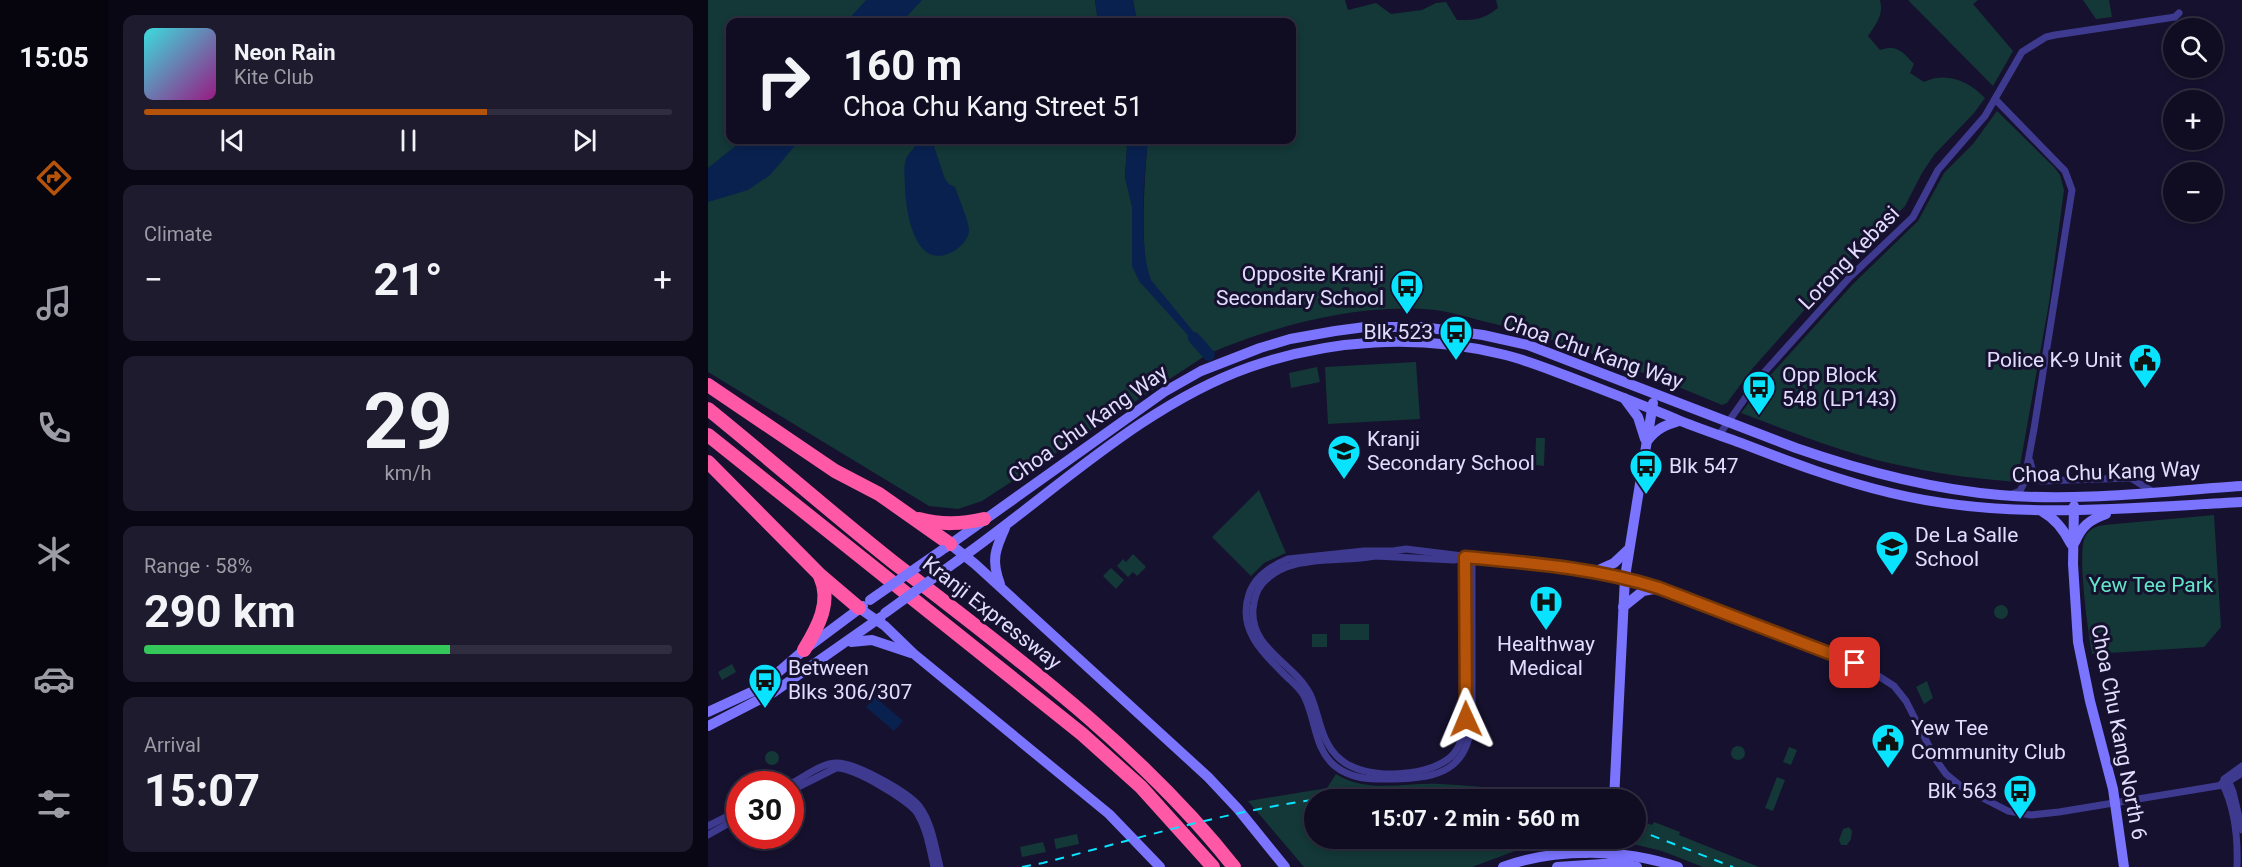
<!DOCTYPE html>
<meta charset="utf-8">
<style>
:root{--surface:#100d22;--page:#1e1b2f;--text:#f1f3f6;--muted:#9c9ca5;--line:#302d40;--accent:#b45309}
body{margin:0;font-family:Roboto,sans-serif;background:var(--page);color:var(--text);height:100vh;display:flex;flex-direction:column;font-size:22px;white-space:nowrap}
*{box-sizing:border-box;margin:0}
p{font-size:20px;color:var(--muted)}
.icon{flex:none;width:33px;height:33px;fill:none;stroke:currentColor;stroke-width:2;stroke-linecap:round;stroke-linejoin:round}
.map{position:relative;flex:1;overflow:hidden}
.details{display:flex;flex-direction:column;gap:15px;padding:15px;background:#090713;width:600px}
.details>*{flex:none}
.guide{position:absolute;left:18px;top:18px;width:570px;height:126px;border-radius:12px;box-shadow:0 3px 9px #0003,0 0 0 2px var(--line);background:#100d22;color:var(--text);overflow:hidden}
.controls{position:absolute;left:1455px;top:18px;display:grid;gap:12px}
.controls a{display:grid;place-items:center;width:60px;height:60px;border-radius:50%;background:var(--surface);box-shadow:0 3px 9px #0003,0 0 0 2px var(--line);font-size:30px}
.speed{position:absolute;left:18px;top:771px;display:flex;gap:12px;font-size:30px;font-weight:700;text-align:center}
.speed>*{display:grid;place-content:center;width:78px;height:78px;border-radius:50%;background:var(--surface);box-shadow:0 3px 9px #0003,0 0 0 2px var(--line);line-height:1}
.speed .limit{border:9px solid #d22;background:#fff;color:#111}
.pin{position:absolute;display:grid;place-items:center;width:51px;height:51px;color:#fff;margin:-26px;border-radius:12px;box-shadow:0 3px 9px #0006}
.me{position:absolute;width:66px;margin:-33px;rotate:359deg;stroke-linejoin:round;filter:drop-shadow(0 0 4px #0008)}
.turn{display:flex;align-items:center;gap:21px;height:126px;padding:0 18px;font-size:27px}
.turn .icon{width:78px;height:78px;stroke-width:2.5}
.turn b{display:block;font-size:42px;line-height:51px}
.big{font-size:45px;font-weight:700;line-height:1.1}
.details .tile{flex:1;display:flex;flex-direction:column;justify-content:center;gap:9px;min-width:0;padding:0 21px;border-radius:12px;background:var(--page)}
.details .dial{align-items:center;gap:0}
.dial b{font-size:78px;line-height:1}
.song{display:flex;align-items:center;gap:18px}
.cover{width:72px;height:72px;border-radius:9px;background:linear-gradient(135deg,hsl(180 70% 55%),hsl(310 70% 35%))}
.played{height:6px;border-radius:3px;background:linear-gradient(90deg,var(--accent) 65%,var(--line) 65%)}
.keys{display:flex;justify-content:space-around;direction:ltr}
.heat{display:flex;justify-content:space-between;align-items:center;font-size:33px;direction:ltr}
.charge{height:9px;border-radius:4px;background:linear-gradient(90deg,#34c759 58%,var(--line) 0)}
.trip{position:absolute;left:596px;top:789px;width:342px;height:60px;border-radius:30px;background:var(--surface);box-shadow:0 3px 9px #0003,0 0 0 2px var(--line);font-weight:700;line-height:60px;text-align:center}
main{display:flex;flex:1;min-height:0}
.menu{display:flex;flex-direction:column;width:108px;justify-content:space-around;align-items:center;background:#06050e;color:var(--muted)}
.menu .icon{width:42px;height:42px}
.menu .on{color:var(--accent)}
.menu b{font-size:27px;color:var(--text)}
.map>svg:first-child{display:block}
.green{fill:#133837}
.water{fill:#09214f}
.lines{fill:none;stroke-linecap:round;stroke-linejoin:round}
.river{stroke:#09214f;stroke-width:12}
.street{stroke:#3e3a8f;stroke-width:7}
.secondary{stroke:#7a74ff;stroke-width:10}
.highway{stroke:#ff58a6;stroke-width:14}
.rail{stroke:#09e3ff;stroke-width:2;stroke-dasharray:9 8;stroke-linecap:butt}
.secondary-bridge{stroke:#7a74ff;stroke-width:10}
.route-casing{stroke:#753606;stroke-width:15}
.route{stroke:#b45309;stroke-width:10}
.labels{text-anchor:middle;stroke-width:6;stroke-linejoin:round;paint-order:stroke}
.street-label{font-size:21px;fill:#e2ddff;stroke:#16112e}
.poi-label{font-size:21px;fill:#e2ddff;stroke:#16112e;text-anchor:start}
.park-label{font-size:21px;fill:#62e6c7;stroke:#16112e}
</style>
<main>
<nav class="menu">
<b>15:05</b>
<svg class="icon on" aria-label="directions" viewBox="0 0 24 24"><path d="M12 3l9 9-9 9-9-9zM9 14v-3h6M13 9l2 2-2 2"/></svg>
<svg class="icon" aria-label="music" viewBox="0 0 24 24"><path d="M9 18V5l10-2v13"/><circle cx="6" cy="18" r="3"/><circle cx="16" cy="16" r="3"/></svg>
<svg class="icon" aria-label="phone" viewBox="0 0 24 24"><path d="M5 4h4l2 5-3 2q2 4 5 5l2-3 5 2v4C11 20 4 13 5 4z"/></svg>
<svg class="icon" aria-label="climate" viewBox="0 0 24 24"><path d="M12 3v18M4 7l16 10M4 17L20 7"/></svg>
<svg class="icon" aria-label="car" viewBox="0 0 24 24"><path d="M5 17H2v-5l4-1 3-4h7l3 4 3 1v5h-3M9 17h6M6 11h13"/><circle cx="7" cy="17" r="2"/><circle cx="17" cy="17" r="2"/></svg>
<svg class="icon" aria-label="filters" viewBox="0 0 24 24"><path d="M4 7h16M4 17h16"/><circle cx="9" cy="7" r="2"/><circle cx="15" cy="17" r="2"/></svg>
</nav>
<section class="details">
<div class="tile">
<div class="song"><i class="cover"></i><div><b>Neon Rain</b><p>Kite Club</p></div></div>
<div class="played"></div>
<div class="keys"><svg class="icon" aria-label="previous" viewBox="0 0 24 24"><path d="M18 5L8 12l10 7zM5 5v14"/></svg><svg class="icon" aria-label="pause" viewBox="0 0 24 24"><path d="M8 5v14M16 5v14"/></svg><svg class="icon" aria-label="next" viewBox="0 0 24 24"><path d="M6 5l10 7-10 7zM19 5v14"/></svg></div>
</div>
<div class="tile"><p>Climate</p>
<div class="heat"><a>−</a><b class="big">21°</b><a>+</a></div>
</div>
<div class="tile dial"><b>29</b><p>km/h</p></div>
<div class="tile"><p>Range · 58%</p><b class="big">290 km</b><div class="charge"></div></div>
<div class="tile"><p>Arrival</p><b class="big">15:07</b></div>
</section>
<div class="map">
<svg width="1534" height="867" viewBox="0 0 1534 867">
<rect width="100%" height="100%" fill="#16112e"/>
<g class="green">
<path d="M 0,0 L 387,0 L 390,22 L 22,22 L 22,140 L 416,140 L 419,147 L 417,177 L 424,206 L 424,266 L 460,301 C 454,294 446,287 442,279 C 431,255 437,168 440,140 L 584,140 L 584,22 L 429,22 L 425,0 L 637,0 L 640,10 L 668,3 L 683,14 L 714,10 L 728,3 L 738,2 L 749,20 C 769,20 774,20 790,8 L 788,0 L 1172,0 C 1176,15 1168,24 1160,36 L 1172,50 C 1189,44 1195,52 1206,64 L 1202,73 L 1216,82 C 1238,71 1261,81 1277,98 L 1266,113 L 1226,155 L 1214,173 L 1197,206 L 1125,278 L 1044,369 L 1019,403 L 1014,405 C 939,374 866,344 787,324 C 764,319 740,310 716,309 C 644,305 566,326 500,354 L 274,501 L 250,509 L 221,506 L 0,372 Z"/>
<path d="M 1200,0 L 1270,0 L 1265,4 L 1305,51 L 1285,86 Z"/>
<path d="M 1375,0 L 1401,0 L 1404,17 L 1388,19 Z"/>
<path d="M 1289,111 L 1346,167 L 1352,175 L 1356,190 L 1341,303 L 1309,482 C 1272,479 1236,475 1200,467 C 1142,456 1087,433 1033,413 L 1057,381 L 1145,284 L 1210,221 L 1236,173 L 1265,144 Z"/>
<path d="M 708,362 L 712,419 L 620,424 L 617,367 Z"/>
<path d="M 609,367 L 612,382 L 583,388 L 581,373 Z"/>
<path d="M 828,438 L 837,438 L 836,466 L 827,465 Z"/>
<path d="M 551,490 L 578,553 L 556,563 L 543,576 L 504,537 Z"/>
<path d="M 1506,515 L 1513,627 L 1496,647 L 1384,654 C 1380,633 1369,553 1377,537 C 1381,529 1388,526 1396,525 Z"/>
<path d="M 425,554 L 438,567 L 429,576 L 425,572 L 420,577 L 409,566 L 415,559 L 418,562 Z"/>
<path d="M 403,568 L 416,580 L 408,589 L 395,576 Z"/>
<circle cx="1293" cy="612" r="7"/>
<rect x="632" y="624" width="29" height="16"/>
<rect x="604" y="634" width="15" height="13"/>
<path d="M 24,664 L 28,672 L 14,680 L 10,672 Z"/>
<path d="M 1219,681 L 1225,698 L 1216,704 L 1208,687 Z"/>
<circle cx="1030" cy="753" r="7"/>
<path d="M 1081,747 L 1089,750 L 1083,765 L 1075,762 Z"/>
<circle cx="64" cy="758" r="7"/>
<path d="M 628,774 C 659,794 698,782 732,784 C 773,786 814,790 855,799 L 606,800 L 606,838 L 868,839 L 848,840 L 807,851 L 764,867 L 596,867 L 540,801 L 619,788 Z"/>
<path d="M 1069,777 L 1077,780 L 1065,811 L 1057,808 Z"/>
<path d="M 927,819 L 944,825 L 946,822 L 972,832 L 971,835 L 1051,867 L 995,867 L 954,851 L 925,844 L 920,839 L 927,838 Z"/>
<path d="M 1141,827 L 1144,831 L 1143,839 L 1139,845 L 1133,845 L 1131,840 L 1135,829 Z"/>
<path d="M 369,834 L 371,844 L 348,849 L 346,839 Z"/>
<path d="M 335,842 L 338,852 L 314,857 L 312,847 Z"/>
</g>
<g class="water">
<path d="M 158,0 L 214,0 L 194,22 L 138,22 Z"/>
<path d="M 387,0 L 425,0 L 429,22 L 390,22 Z"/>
<path d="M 35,140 L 92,140 L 62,175 L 40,190 L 0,202 L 0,168 Z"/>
<path d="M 209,140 L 224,140 L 237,179 L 241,184 L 247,187 C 250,196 262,224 261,231 C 261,238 253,246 248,250 C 207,275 198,213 197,187 C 197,178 195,167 198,159 C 200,154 206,148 209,144 Z"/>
<path d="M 416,140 L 440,140 C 436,177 430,245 443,280 L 499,348 L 495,352 L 431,281 L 424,266 L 424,206 L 417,177 L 419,147 Z"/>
<path d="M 167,697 L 195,721 L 186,731 L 158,707 Z"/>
</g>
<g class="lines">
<path class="river" d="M 486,338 L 501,355"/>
<g class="street">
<path d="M 1287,99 L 1357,171 L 1364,190 L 1326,429 L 1316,483 L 1312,491 L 1304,494"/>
<path d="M 1011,435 L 1052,377 L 1141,278 L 1205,217 L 1230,170 L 1277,116 L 1314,52 L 1338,37 L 1347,35 L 1467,17 L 1471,13"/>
<path d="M 1322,461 L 1326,476 L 1333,481 L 1423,478 L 1445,492"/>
<path d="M 667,556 L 746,560 L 757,557 L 757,728 C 754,739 750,752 740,759 C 716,778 655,780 632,759 C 612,742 612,716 602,694 C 586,663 542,649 545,609 C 546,600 548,591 554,584 C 580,553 631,563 667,556 Z"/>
<path d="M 764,558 L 764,720 C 760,771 729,779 684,779 C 664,779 644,780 627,766 C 606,749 608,719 596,696 C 592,688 584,682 578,676 C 555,653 529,630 541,594 C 547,576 563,566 580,559 L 656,551 L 685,551 L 698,549 L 886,572 L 917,577 L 951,588 L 1158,668 L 1186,686 L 1198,701 L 1228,760 L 1238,774 L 1255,788 L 1300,811 L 1323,815 L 1351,812 L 1515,785 L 1534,773"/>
<path d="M 1519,778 L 1525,792 L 1534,830"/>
<path d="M 1516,779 L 1534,766"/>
<path d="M 1514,783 C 1527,808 1530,839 1529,867"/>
<path d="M 82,784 C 95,778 112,764 127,763 C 145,761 200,792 211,806 C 224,823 227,847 232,867"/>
<path d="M 82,791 L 128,768 C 143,766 201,800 209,813 C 219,829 222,849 226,867"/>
<path d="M 0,826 L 32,810"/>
<path d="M 0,835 L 32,817"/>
</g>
<g class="secondary">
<path d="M 916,398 L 930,417 L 937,439"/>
<path d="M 940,440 C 949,428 958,425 971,421"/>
<path d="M 1366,506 L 1365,564 L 1370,642 L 1382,701 L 1405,789 L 1416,867"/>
<path d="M 1335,512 C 1348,519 1356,530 1363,544"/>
<path d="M 1367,542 C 1374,526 1381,520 1398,514"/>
<path d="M 242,544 L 267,564 L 500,777 L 530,809 L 577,867"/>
<path d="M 237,548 L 456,392 L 493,371 L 552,348 L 582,339 L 627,331 L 657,327 L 714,327 L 775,335 L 820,345 L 1088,448 C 1154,471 1222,489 1292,495 C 1372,502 1454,491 1534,486"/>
<path d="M 249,561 C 342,496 434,405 542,367 C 623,339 709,334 793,354 C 816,359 837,368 859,376 C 895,390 932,404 968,419 C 989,428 1011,435 1033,443 C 1082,462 1132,481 1183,493 C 1299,521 1417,508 1534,502"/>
<path d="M 886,572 L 906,563 L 921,549"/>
<path d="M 292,584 C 283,560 287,550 297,528"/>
<path d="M 915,607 L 935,591 L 951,588"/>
<path d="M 151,608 L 177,626 L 206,654 L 401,814 L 452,867"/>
<path d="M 143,642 L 164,640 L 203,653"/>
<path d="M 0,712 L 52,688 L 96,650 L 155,606"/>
<path d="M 0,726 L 66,692 L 173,617"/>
<path d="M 906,800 L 917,577 L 945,403"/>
<path d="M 878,853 L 895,843 L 898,838"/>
<path d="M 904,861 L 905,838"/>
<path d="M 795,867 C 849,847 916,849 970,867"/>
<path d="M 849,867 L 910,863 L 929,867"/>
</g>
<g class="highway">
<path d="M 0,385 L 127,471 L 171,494 L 242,544"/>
<path d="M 0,409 C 62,459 122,512 185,562 C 305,655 431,747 526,867"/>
<path d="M 0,435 L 374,734 L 433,787 L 505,867"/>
<path d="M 0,462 L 111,574 L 151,608"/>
<path d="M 211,519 C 234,525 253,524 276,519"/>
<path d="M 96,650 C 110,627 124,602 112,576"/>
</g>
<g class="rail">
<path d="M 927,829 L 1025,867"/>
<path d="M 314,867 L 335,863 C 493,822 639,773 805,800"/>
</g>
<g class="secondary-bridge">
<path d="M 162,600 L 234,550"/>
<path d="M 177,613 L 249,561"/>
</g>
</g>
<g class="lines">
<defs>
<path id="route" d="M 758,719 L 757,557 C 822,563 889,568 951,588 L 1147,663"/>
</defs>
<use href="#route" class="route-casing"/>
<use href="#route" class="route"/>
</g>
<defs>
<symbol id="bus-pin" viewBox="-11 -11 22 30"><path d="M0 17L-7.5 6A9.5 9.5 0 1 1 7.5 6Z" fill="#09e3ff" stroke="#16112e"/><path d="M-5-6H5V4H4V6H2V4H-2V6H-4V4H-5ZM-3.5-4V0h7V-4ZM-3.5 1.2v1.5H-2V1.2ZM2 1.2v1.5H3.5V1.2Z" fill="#111"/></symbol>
<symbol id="civic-pin" viewBox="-11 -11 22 30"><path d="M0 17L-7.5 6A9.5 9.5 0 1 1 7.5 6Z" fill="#09e3ff" stroke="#16112e"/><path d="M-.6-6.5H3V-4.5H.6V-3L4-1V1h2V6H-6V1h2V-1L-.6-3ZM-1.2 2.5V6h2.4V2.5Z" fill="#111"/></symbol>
<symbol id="school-pin" viewBox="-11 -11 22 30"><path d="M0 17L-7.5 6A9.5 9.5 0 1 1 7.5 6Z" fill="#09e3ff" stroke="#16112e"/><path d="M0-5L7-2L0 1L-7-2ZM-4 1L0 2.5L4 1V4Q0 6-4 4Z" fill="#111"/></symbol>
<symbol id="hospital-pin" viewBox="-11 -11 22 30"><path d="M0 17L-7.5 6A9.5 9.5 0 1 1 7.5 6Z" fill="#09e3ff" stroke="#16112e"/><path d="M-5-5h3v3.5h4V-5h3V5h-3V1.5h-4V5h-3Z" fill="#111"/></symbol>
</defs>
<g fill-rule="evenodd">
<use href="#bus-pin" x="680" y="267" width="38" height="52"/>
<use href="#bus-pin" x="729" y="313" width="38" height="52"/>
<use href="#civic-pin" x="1418" y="341" width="38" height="52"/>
<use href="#bus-pin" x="1032" y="368" width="38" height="52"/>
<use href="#school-pin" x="617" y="432" width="38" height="52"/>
<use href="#bus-pin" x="919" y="447" width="38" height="52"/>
<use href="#school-pin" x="1165" y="528" width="38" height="52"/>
<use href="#hospital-pin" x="819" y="583" width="38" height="52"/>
<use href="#bus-pin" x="38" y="661" width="38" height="52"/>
<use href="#civic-pin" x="1161" y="721" width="38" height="52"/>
<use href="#bus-pin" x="1293" y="772" width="38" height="52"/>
</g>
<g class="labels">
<g class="street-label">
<text transform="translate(1141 258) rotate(-46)" y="7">Lorong Kebasi</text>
<text transform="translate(885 352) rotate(19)" y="7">Choa Chu Kang Way</text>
<text transform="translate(380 424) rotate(-35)" y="7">Choa Chu Kang Way</text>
<text transform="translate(1398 472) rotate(-2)" y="7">Choa Chu Kang Way</text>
<text transform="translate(284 613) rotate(38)" y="7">Kranji Expressway</text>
<text transform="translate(1411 732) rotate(79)" y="7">Choa Chu Kang North 6</text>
</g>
<g class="poi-label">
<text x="676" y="281" text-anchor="end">Opposite Kranji<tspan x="676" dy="24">Secondary School</tspan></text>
<text x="725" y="339" text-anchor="end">Blk 523</text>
<text x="1414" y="367" text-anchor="end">Police K-9 Unit</text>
<text x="1074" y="382">Opp Block<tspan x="1074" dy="24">548 (LP143)</tspan></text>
<text x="659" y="446">Kranji<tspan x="659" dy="24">Secondary School</tspan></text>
<text x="961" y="473">Blk 547</text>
<text x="1207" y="542">De La Salle<tspan x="1207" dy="24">School</tspan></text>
<text x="838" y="651" text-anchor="middle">Healthway<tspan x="838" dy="24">Medical</tspan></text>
<text x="80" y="675">Between<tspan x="80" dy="24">Blks 306/307</tspan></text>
<text x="1203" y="735">Yew Tee<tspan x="1203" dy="24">Community Club</tspan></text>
<text x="1289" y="798" text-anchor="end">Blk 563</text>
</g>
<g class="park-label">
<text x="1443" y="592">Yew Tee Park</text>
</g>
</g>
</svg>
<div class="controls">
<a><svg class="icon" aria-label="search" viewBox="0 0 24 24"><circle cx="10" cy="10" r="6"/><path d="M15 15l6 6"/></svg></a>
<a>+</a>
<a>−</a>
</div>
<div class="speed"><div class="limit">30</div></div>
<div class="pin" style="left:1147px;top:663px;background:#d93025"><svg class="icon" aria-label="arrive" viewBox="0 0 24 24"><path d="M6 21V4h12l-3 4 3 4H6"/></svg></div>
<svg class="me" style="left:758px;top:719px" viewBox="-20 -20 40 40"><path d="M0-17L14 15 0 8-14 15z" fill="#b45309" stroke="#fff" stroke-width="4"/></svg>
<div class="trip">15:07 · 2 min · 560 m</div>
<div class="guide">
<div class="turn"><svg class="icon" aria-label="right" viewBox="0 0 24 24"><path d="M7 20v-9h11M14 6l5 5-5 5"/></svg><div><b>160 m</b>Choa Chu Kang Street 51</div></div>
</div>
</div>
</main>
